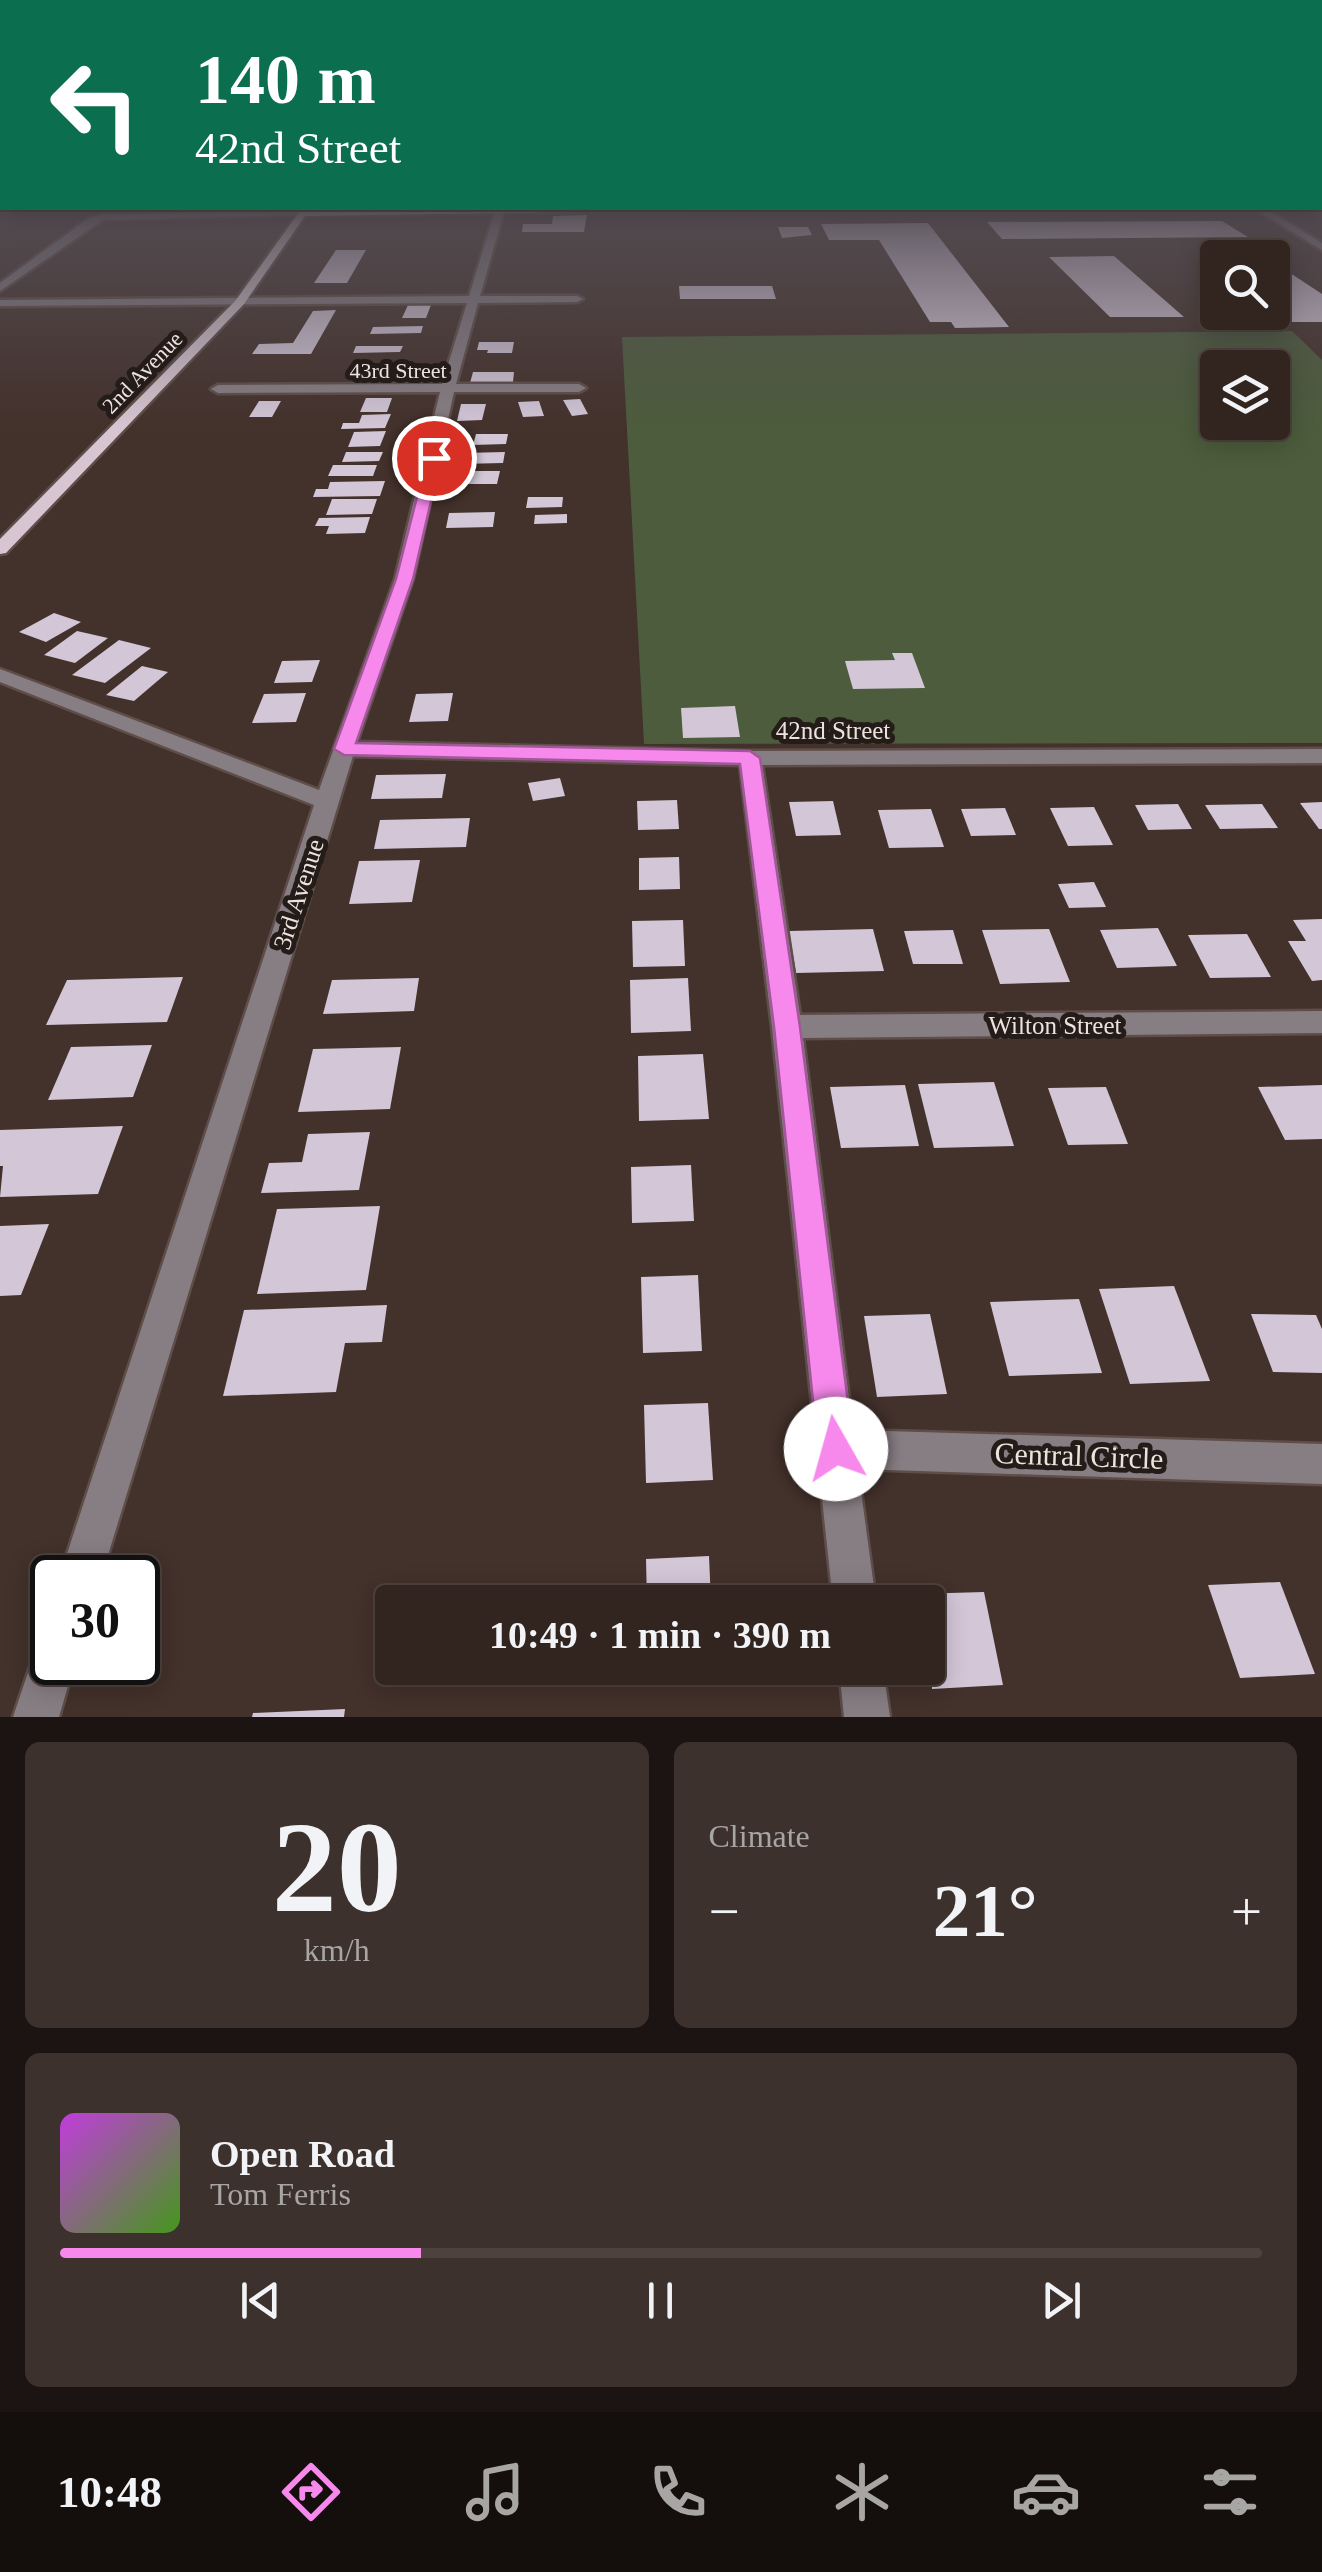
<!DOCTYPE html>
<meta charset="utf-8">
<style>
:root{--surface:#322520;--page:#3d312d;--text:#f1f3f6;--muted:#a8a5a5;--line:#4d423e;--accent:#f788ec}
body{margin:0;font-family:Georgia,serif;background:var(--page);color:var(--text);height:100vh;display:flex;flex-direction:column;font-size:38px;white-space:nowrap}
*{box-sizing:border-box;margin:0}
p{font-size:32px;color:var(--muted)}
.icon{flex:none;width:55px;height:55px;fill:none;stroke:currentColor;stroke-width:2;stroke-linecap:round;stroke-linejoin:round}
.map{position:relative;height:1717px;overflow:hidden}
.details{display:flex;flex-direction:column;gap:25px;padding:25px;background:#1c1412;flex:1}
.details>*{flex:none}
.banner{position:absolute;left:0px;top:0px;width:1322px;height:210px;box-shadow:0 5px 25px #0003,0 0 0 2px var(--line);background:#0b6e4f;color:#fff;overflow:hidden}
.buttons{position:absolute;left:1200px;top:240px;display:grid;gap:20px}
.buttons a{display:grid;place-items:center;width:90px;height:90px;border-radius:10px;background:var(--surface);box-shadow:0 5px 25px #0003,0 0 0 2px var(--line);font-size:50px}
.speed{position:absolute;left:30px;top:1555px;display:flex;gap:20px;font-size:50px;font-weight:700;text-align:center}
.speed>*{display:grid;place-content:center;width:130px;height:130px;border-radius:50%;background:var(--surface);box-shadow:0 5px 25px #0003,0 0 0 2px var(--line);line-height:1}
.speed .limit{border:5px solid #111;border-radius:15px;background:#fff;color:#111}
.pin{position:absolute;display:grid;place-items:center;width:85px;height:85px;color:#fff;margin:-42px;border:5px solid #fff;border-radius:50%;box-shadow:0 2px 10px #0007}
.me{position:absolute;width:110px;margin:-55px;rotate:353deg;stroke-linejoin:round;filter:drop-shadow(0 0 8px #0008)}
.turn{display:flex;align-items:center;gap:35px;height:210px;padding:0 30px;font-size:45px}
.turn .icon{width:130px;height:130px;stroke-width:2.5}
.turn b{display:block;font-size:70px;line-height:85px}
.big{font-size:75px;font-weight:700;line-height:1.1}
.details .card{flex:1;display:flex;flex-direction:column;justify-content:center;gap:15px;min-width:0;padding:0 35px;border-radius:15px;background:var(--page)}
.details .dial{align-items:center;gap:0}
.dial b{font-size:130px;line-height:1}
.song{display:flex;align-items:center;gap:30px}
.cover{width:120px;height:120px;border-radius:15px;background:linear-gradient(135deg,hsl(290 70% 55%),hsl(100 70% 35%))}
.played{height:10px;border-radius:5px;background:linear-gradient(90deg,var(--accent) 30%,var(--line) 30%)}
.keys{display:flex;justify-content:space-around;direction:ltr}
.heat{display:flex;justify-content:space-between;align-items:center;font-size:55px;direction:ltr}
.details .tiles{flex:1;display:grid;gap:25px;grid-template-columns:1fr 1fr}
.card:last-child{grid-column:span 2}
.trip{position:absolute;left:375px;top:1585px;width:570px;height:100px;border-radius:10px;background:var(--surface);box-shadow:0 5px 25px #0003,0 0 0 2px var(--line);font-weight:700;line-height:100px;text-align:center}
.dock{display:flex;height:160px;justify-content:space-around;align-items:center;background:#140f0d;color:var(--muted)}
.dock .icon{width:70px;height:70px}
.dock .active{color:var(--accent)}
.dock b{font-size:45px;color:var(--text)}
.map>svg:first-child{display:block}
.green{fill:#4c5c3c;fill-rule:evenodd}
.building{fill:#d2c6d7}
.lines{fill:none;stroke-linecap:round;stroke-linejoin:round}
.minor-casing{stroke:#5e4d48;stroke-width:5}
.major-casing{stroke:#5e4d48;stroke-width:5}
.minor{fill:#877e84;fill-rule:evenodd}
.major{fill:#d7c6d1;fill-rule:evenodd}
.route{fill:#f788ec;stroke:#a15899;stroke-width:2.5}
.labels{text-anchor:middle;stroke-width:10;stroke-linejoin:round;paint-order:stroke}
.far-street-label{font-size:22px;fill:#eee2de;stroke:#241c19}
.street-label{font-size:25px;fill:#eee2de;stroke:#241c19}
.near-street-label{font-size:30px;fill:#eee2de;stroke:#241c19}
</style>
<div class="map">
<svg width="1322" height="1717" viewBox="0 0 1322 1717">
<rect width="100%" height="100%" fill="#43312b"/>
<path class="green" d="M 1292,331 L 1322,360 L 1322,743 L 644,744 L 622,337 ZM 1218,368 L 1272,368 L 1272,422 L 1218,422 Z"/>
<g class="building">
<path d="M 587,215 L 584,232 L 522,232 L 523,224 L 552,224 L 553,216 Z"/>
<path d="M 1222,221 L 1248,237 L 1002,239 L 987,222 Z"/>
<path d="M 928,223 L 1009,327 L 955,328 L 951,322 L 930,322 L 879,240 L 829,240 L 821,224 Z"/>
<path d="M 778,227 L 808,227 L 812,235 L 782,238 Z"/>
<path d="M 336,250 L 366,250 L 347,283 L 314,283 Z"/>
<path d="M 1114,256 L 1184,317 L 1110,317 L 1049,257 Z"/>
<path d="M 1272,261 L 1322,294 L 1322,322 L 1291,322 L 1272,308 Z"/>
<path d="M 679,286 L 772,286 L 776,299 L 680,299 Z"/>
<path d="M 408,305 L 431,305 L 426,318 L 402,318 Z"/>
<path d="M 336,310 L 311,354 L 252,354 L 259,344 L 293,343 L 313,311 Z"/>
<path d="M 423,326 L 421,333 L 370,334 L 373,327 Z"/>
<path d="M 479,342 L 514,342 L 512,353 L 487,353 L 488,350 L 477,350 Z"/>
<path d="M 356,346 L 403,346 L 400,352 L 353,353 Z"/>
<path d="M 401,367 L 396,380 L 370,381 L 376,368 Z"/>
<path d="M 473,372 L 514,372 L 513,382 L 470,383 Z"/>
<path d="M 366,398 L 392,398 L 387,412 L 360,412 Z"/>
<path d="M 580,399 L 588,414 L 572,416 L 563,400 Z"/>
<path d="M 259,401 L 281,401 L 272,417 L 249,417 Z"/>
<path d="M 539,401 L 544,416 L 523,417 L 518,402 Z"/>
<path d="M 461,404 L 486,404 L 482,420 L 457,421 Z"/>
<path d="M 391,414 L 385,428 L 341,429 L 343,423 L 359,423 L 362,415 Z"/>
<path d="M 386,431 L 380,446 L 348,447 L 354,432 Z"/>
<path d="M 476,434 L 508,434 L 506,444 L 473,445 Z"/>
<path d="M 346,452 L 383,452 L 379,461 L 342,462 Z"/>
<path d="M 505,452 L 503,463 L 460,464 L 463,453 Z"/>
<path d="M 333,465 L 377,465 L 373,476 L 328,476 Z"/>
<path d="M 460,471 L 500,471 L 497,484 L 457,484 Z"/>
<path d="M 385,481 L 380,496 L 313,497 L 316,489 L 328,489 L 330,482 Z"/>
<path d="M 528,497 L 563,497 L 562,507 L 526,508 Z"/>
<path d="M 332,499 L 377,499 L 372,514 L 326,515 Z"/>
<path d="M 495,512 L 493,527 L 446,528 L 449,513 Z"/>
<path d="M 567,514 L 567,523 L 534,524 L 535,515 Z"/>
<path d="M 370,517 L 365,533 L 326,534 L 329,526 L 315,526 L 319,518 Z"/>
<path d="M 54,613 L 81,622 L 46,642 L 19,632 Z"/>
<path d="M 77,631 L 108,638 L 75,663 L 44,655 Z"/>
<path d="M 119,640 L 151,648 L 105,683 L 72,675 Z"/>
<path d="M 892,653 L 912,653 L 925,688 L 853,689 L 845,661 L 895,660 Z"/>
<path d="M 320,660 L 312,682 L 274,683 L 282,661 Z"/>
<path d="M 142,666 L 168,672 L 134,701 L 106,695 Z"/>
<path d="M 306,693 L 296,722 L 252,723 L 264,694 Z"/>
<path d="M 453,693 L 448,721 L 409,722 L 416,694 Z"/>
<path d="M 735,706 L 740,737 L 683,738 L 681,708 Z"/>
<path d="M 446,774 L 442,798 L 371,799 L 376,775 Z"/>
<path d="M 560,778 L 565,796 L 533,801 L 528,783 Z"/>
<path d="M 677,800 L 679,829 L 638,830 L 637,801 Z"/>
<path d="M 833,801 L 841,835 L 796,836 L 789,802 Z"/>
<path d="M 1322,802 L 1322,829 L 1319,829 L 1300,803 Z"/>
<path d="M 1178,804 L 1192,829 L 1148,830 L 1135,805 Z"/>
<path d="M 1262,804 L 1278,828 L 1220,829 L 1205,805 Z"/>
<path d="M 1094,807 L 1113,845 L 1068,846 L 1050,808 Z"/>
<path d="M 1005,808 L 1016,835 L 971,836 L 961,809 Z"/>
<path d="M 931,809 L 944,847 L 889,848 L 878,810 Z"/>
<path d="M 470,818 L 466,847 L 374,849 L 380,820 Z"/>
<path d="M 679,857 L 680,889 L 639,890 L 639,858 Z"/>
<path d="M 420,860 L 412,902 L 349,904 L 359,861 Z"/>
<path d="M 1094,882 L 1106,907 L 1069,908 L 1058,884 Z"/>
<path d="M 1322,919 L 1322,980 L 1312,981 L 1288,941 L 1306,941 L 1293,920 Z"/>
<path d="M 683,920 L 685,966 L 633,967 L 632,921 Z"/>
<path d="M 1158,928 L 1177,966 L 1117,968 L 1100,930 Z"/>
<path d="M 873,929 L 884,971 L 796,973 L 789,931 Z"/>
<path d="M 1049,929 L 1070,982 L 1000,984 L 982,930 Z"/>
<path d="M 953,930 L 963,964 L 913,964 L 904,931 Z"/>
<path d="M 1247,934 L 1271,977 L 1210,978 L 1188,935 Z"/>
<path d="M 183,977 L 167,1022 L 46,1025 L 67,980 Z"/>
<path d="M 419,978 L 414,1011 L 323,1014 L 332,980 Z"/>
<path d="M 688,978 L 691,1031 L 631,1033 L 630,980 Z"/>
<path d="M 152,1045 L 133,1097 L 48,1100 L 71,1047 Z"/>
<path d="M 401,1047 L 390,1109 L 298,1112 L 313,1049 Z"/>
<path d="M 703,1054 L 709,1119 L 639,1121 L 638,1056 Z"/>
<path d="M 994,1082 L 1014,1146 L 934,1148 L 918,1084 Z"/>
<path d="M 905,1085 L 919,1146 L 841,1148 L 830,1087 Z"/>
<path d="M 1322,1085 L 1322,1139 L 1285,1140 L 1258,1087 Z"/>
<path d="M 1106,1087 L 1128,1144 L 1068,1145 L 1048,1088 Z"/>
<path d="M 123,1126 L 98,1194 L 0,1197 L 3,1166 L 0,1166 L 0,1130 Z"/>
<path d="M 370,1132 L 359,1190 L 261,1193 L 269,1163 L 302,1162 L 308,1134 Z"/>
<path d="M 691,1165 L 694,1221 L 632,1223 L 631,1167 Z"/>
<path d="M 380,1206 L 366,1290 L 257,1294 L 277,1209 Z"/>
<path d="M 49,1224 L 21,1295 L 0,1296 L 0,1226 Z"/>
<path d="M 698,1275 L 702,1351 L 643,1353 L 641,1277 Z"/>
<path d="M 1174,1286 L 1210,1381 L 1130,1384 L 1099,1289 Z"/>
<path d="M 1079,1299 L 1102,1373 L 1009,1376 L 990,1302 Z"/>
<path d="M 387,1305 L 382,1342 L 345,1343 L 336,1392 L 223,1396 L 244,1310 Z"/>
<path d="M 930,1314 L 947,1394 L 877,1397 L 864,1316 Z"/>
<path d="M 1251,1314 L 1316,1315 L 1322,1329 L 1322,1373 L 1273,1372 Z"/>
<path d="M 708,1403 L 713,1480 L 646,1483 L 644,1405 Z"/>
<path d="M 709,1556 L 711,1602 L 647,1602 L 646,1559 Z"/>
<path d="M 1280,1582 L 1315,1674 L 1240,1678 L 1208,1585 Z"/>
<path d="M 984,1592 L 1003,1685 L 932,1689 L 928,1602 L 917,1602 L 915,1594 Z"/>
<path d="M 345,1709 L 344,1717 L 252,1717 L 253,1713 Z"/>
</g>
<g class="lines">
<defs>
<g id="minor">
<path d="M 496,208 L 505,208 L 480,296 L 577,296 L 583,299 L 577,302 L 478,303 L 456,384 L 579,384 L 586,388 L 579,392 L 454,392 L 413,579 L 357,742 L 750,751 L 1322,749 L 1322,763 L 762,765 L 800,1015 L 1322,1011 L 1322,1033 L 803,1038 L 853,1430 L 1322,1444 L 1322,1484 L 858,1469 L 876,1602 L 833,1602 L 772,1027 L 740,765 L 353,756 L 101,1578 L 59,1578 L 314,805 L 0,682 L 0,669 L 319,790 L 395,579 L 440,392 L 218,393 L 211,389 L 218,385 L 442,384 L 467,303 L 0,306 L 0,300 L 469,296 Z"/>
<path d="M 1253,208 L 1264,208 L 1322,243 L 1322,250 Z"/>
<path d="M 301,210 L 304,215 L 103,220 L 0,291 L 0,283 L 89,218 L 100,215 Z"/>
<path d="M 52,1640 L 52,1662 L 75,1662 L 59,1717 L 13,1717 L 37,1646 Z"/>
<path d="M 839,1668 L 883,1668 L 890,1717 L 844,1717 Z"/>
</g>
<g id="major">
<rect x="1320" y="200" width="2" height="6"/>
<path d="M 302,208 L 309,210 L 868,208 L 305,216 L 244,304 L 6,553 L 0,554 L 0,539 L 236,300 Z"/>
</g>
</defs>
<use href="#minor" class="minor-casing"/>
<use href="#major" class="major-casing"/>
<use href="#minor" class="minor"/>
<use href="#major" class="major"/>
</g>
<linearGradient id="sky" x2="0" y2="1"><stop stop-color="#251b18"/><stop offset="0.44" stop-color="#554e55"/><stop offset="1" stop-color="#554e55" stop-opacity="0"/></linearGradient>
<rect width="1322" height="428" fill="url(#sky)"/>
<path class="route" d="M 434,454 L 441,458 L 413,579 L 356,743 L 750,751 L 760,758 L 800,1027 L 854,1449 L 849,1461 L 836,1467 L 824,1461 L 818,1449 L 774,1027 L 740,764 L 344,755 L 334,749 L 396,579 L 427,458 Z"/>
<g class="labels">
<g class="far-street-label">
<text x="398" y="378">43rd Street</text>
<text transform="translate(142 372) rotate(-46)" y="8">2nd Avenue</text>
</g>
<g class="street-label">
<text x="833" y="739">42nd Street</text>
<text transform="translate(298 894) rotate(-72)" y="9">3rd Avenue</text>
<text x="1055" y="1034">Wilton Street</text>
</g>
<g class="near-street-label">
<text transform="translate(1079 1456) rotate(2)" y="10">Central Circle</text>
</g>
</g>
</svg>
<div class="buttons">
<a><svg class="icon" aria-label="search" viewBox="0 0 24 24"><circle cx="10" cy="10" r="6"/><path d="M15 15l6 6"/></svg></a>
<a><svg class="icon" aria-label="layers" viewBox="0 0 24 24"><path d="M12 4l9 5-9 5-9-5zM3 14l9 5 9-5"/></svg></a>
</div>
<div class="speed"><div class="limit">30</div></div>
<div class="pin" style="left:434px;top:458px;background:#d93025"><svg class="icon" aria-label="arrive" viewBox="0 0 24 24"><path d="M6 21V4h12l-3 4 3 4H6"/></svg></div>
<svg class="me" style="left:836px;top:1449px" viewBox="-20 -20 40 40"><circle r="19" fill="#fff"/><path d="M0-13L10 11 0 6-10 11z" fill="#f788ec"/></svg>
<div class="trip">10:49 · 1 min · 390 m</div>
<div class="banner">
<div class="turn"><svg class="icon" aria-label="left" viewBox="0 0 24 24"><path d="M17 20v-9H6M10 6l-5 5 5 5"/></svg><div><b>140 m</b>42nd Street</div></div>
</div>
</div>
<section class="details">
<div class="tiles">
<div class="card dial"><b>20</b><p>km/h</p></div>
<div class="card"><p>Climate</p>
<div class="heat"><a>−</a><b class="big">21°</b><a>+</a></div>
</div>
<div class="card">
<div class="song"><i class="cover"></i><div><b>Open Road</b><p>Tom Ferris</p></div></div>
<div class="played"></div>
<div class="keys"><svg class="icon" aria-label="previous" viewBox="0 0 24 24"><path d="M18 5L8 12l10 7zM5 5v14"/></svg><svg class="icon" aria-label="pause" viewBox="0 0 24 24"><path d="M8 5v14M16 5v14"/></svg><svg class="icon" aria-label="next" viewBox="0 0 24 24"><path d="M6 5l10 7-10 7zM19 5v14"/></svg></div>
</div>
</div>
</section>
<nav class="dock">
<b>10:48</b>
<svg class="icon active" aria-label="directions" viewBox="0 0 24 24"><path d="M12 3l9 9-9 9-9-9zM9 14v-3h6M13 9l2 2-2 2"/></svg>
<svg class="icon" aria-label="music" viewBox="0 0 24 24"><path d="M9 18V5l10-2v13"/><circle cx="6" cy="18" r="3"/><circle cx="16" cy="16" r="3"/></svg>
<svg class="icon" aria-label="phone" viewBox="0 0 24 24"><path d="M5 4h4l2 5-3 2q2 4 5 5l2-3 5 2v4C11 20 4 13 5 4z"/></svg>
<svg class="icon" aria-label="climate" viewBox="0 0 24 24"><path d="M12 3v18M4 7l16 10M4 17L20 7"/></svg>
<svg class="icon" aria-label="car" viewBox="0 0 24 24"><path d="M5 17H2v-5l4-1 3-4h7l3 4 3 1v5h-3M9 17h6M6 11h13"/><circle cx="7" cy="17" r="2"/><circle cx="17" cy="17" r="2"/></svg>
<svg class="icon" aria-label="filters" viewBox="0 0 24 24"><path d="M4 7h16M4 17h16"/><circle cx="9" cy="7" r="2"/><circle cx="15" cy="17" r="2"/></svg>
</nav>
